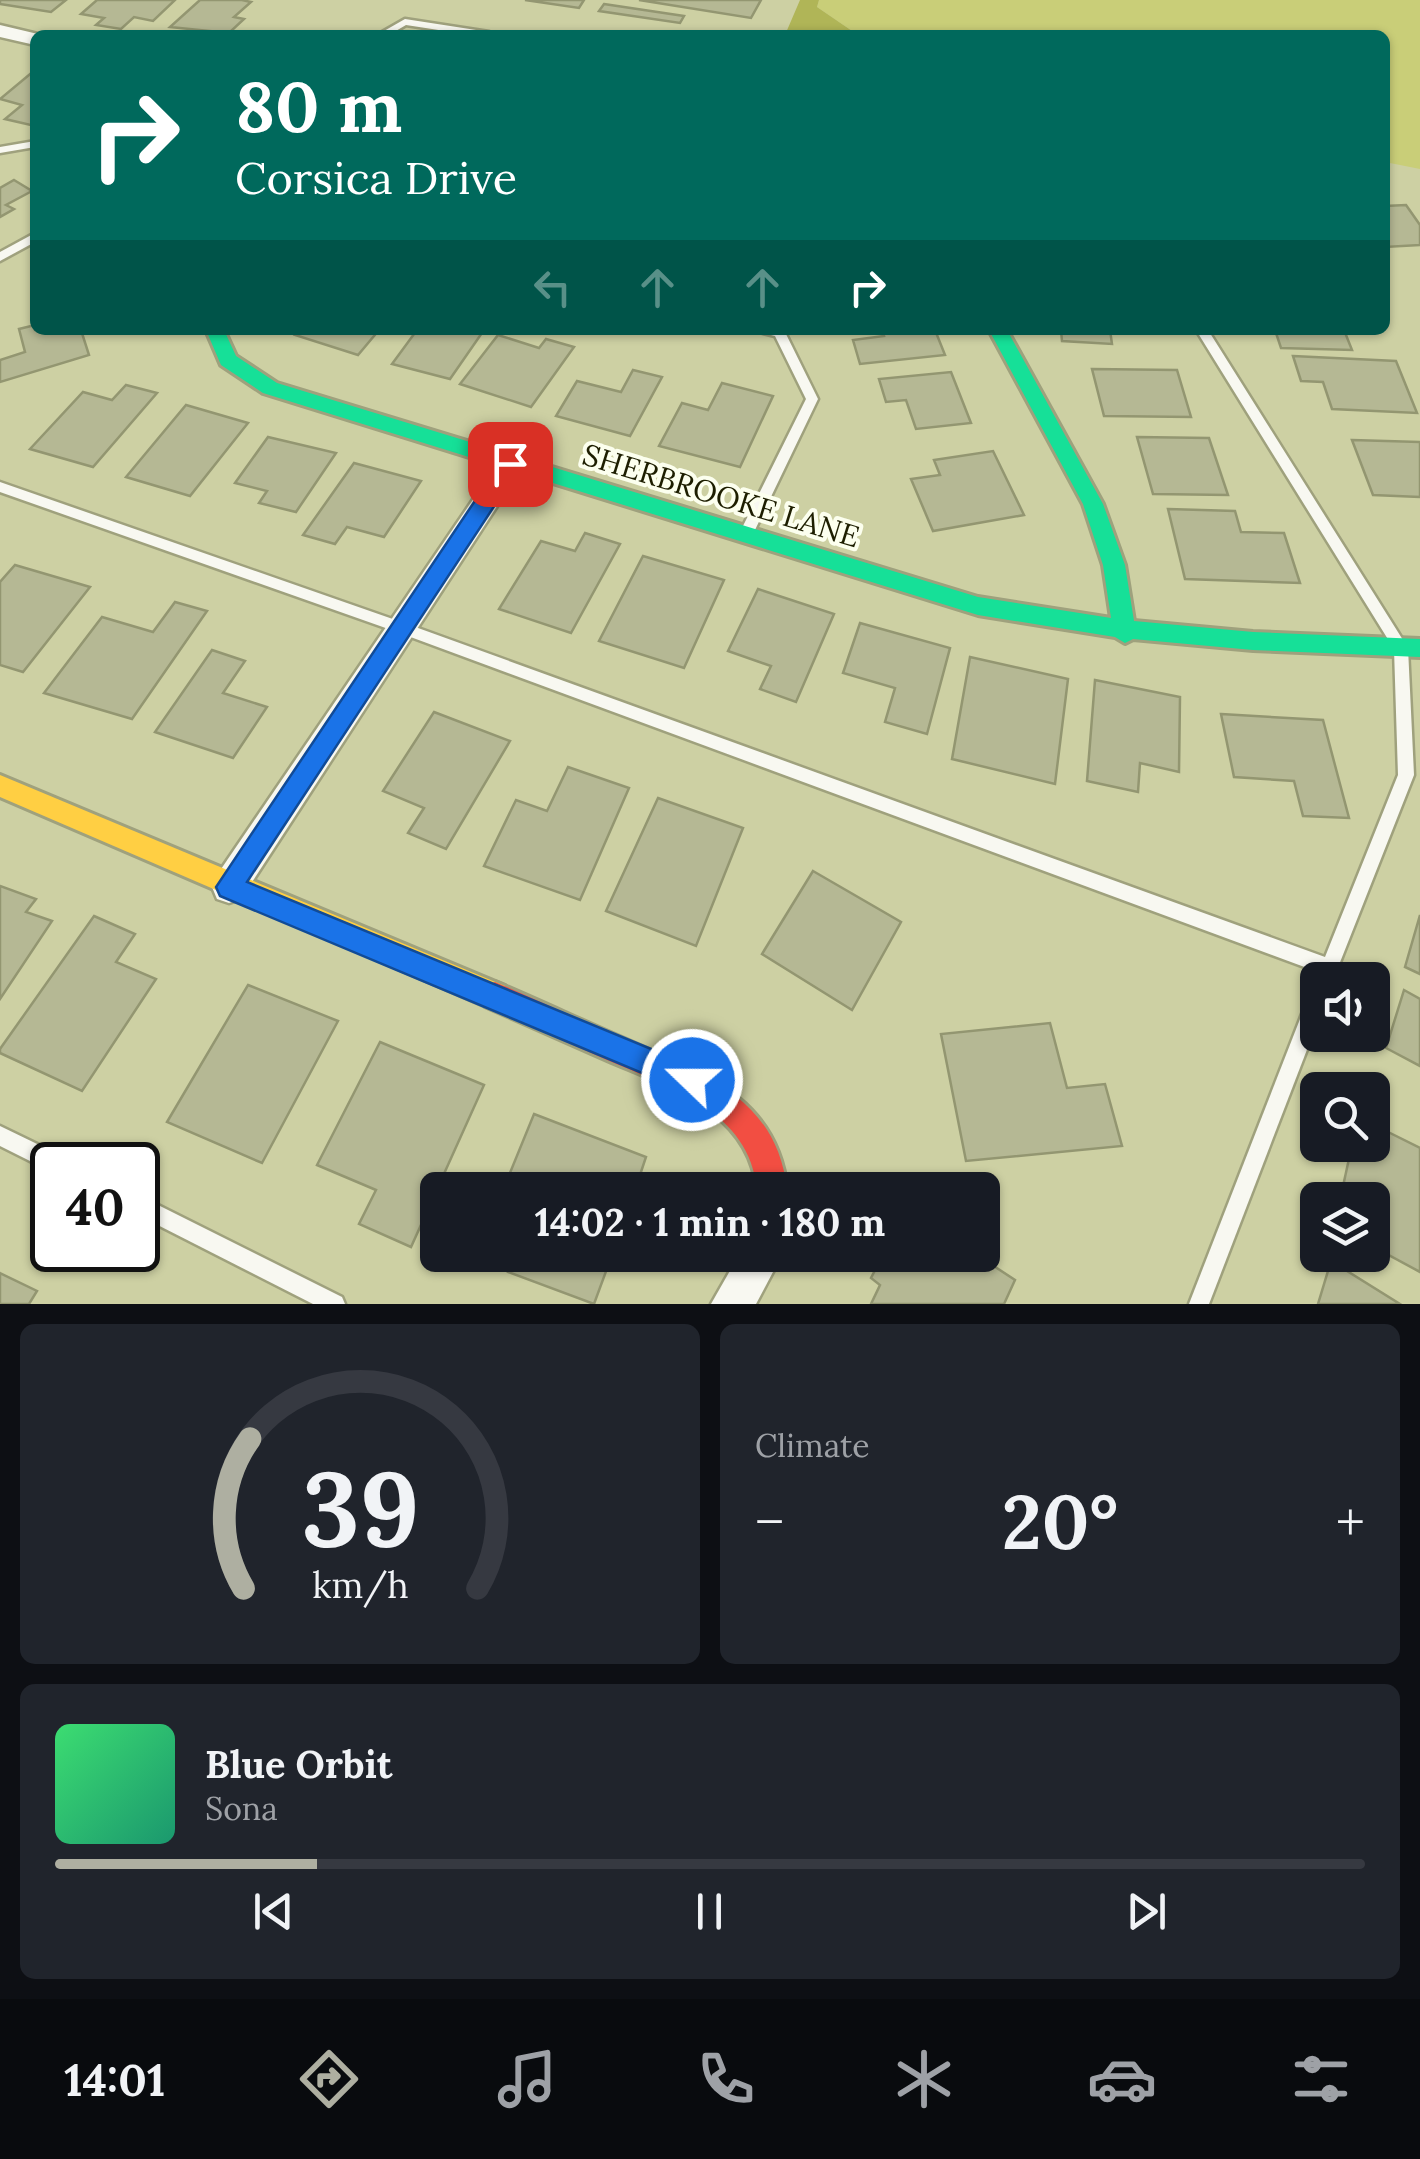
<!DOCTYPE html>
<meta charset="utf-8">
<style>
:root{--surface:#171b24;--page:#20242c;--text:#f1f3f6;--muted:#9ea1a6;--line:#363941;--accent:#aeafa1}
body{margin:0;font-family:Lora,serif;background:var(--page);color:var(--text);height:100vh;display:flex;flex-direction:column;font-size:38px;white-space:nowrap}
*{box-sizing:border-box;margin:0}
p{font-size:32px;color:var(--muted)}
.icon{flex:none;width:55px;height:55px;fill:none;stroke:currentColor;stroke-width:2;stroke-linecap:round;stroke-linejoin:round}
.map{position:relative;height:1304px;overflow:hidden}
.details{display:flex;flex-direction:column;gap:20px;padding:20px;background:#0d0f14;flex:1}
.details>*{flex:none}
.hud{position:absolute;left:30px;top:30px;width:1360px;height:305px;border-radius:15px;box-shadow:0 2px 8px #0004;background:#00695c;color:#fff;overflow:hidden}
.tools{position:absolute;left:1300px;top:962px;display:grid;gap:20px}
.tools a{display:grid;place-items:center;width:90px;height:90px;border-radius:15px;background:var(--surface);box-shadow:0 2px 8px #0004;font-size:50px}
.speed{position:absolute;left:30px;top:1142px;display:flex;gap:20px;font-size:50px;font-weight:700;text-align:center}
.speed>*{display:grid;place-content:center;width:130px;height:130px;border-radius:50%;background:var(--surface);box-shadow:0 2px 8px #0004;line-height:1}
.speed .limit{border:5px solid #111;border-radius:15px;background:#fff;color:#111}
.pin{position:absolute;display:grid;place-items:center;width:85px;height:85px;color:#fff;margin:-42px;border-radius:20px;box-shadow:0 5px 15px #0006}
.me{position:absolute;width:110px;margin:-55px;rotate:292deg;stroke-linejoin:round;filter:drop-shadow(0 0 8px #0008)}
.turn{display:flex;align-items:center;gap:35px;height:210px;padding:0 40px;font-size:45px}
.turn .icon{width:130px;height:130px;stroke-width:2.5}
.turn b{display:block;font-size:70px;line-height:85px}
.lanes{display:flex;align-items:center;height:95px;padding:0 40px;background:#0003;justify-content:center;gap:50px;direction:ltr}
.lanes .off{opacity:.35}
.big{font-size:75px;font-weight:700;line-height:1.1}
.details .widget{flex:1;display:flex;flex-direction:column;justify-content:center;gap:15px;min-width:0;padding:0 35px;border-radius:15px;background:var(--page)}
.details .dial{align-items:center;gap:0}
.dial svg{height:260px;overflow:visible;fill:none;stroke:var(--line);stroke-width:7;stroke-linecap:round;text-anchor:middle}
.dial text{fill:var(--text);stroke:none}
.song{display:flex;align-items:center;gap:30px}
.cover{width:120px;height:120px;border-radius:15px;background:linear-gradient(135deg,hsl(140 70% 55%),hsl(160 70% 35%))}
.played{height:10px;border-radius:5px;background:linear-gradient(90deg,var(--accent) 20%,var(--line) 20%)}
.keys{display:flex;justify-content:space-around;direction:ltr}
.heat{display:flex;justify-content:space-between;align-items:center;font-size:55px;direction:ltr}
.details .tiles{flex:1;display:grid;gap:20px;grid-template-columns:1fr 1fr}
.widget:last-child{grid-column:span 2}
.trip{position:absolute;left:420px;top:1172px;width:580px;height:100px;border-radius:15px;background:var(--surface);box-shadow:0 2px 8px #0004;font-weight:700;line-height:100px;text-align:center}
.menu{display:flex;height:160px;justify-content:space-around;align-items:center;background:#090b0e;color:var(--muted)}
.menu .icon{width:70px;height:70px}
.menu .active{color:var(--accent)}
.menu b{font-size:45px;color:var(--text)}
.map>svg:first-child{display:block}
.green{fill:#c9ce78}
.forest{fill:#b0b557}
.building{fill:#b5b894;stroke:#939671;stroke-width:2.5}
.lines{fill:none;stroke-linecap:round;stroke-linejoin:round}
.lane-casing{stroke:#9fa17d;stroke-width:5}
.street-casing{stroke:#9fa17d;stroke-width:5}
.fast-casing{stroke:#9fa17d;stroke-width:6}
.slow-casing{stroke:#9fa17d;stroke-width:6}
.jam-casing{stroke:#9fa17d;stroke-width:6}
.lane{fill:#f8f8f1;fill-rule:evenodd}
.street{fill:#f8f8f1;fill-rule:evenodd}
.fast{fill:#16e098;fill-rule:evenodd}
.slow{fill:#ffcf43;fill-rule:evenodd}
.jam{fill:#f24e42;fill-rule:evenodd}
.route{fill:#1a73e8;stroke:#114b97;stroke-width:2.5}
.labels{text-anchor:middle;stroke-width:8;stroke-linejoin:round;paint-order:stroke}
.street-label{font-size:30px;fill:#1d1e00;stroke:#fcffee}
</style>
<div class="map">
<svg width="1420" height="1304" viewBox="0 0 1420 1304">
<rect width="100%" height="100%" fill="#cdd0a3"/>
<path class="green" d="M 819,0 L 1420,0 L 1420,169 L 1385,162 L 1385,35 L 858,35 L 817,7 Z"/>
<path class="forest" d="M 800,0 L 819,0 L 817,7 L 858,35 L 785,35 Z"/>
<g class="building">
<path d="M 0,0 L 66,0 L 51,12 L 0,4 Z"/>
<path d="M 97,0 L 175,0 L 153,21 L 134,17 L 121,29 L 96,25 L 104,18 L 81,14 Z"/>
<path d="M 200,0 L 242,0 L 251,2 L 234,17 L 244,19 L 229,33 L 170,27 Z"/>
<path d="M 525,0 L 584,0 L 579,8 Z"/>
<path d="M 639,0 L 761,0 L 751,18 Z"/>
<path d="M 604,4 L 684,16 L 680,23 L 599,11 Z"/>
<path d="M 35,70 L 35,126 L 5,119 L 22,105 L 0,99 Z"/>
<path d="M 14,180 L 32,191 L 6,205 L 14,209 L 0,217 L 0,188 Z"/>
<path d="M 1406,205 L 1420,225 L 1420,245 L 1385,247 L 1385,206 Z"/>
<path d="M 35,325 L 35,330 L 81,330 L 89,355 L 0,382 L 0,360 L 25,352 L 19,329 Z"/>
<path d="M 300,330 L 379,330 L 358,355 L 295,335 Z"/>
<path d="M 417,330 L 484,330 L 450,379 L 392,364 Z"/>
<path d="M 882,330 L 935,330 L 945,355 L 860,364 L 853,340 L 884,336 Z"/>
<path d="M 1061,330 L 1110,330 L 1112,344 L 1062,341 Z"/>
<path d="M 1275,330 L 1344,330 L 1352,350 L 1281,348 Z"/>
<path d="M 498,335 L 539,348 L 546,339 L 574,347 L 531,407 L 460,384 Z"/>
<path d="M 1293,356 L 1396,361 L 1417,413 L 1332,409 L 1323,382 L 1301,381 Z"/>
<path d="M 1092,369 L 1177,370 L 1191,417 L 1104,416 Z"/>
<path d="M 633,370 L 662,377 L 630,436 L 556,416 L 577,381 L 621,392 Z"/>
<path d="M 951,372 L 971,423 L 916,429 L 906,400 L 886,402 L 879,379 Z"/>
<path d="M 722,383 L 773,396 L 740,467 L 659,446 L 682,403 L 708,410 Z"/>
<path d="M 126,385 L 157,393 L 93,467 L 30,449 L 83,392 L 112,400 Z"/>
<path d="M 186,405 L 248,423 L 190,496 L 126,477 Z"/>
<path d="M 268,437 L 336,453 L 296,512 L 259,503 L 267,491 L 235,483 Z"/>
<path d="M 1137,437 L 1209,438 L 1228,495 L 1153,494 Z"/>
<path d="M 1352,440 L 1420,442 L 1420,497 L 1373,495 Z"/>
<path d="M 993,451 L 1024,515 L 933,531 L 911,479 L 940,475 L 934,460 Z"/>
<path d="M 354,463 L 421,481 L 384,537 L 347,527 L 335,544 L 303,535 Z"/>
<path d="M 1168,509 L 1235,511 L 1241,532 L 1284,533 L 1300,583 L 1185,579 Z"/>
<path d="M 585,533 L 620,544 L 571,633 L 499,609 L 541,541 L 575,551 Z"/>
<path d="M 643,556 L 724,580 L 684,668 L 599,641 Z"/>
<path d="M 15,565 L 90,587 L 23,672 L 0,665 L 0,582 Z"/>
<path d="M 758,589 L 834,614 L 796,702 L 760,689 L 771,666 L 728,651 Z"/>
<path d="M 175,602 L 207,611 L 132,719 L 44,693 L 102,617 L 153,632 Z"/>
<path d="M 860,623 L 950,648 L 927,734 L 885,722 L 895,688 L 843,673 Z"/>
<path d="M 212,650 L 245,661 L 223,693 L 267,707 L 233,758 L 155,732 Z"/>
<path d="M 970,657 L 1068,679 L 1055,784 L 952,759 Z"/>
<path d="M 1095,680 L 1180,697 L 1179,772 L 1140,763 L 1138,792 L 1087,781 Z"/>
<path d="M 434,712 L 510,741 L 446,849 L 408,833 L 424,808 L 383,791 Z"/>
<path d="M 1221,714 L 1323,720 L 1349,818 L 1303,816 L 1294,781 L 1234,777 Z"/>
<path d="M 568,767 L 629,788 L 580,900 L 484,866 L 516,800 L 547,811 Z"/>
<path d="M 658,798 L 743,828 L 696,946 L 606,911 Z"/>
<path d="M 813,871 L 901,922 L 852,1010 L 762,954 Z"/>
<path d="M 0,886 L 36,899 L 26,912 L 52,921 L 0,999 Z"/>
<path d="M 1420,915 L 1420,974 L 1405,967 Z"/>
<path d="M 94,916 L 135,934 L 116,962 L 156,979 L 82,1091 L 0,1053 L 0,1049 Z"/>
<path d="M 248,985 L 338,1021 L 262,1163 L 167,1122 Z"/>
<path d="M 1404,990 L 1420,999 L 1420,1066 L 1386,1048 Z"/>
<path d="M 1050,1023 L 1067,1088 L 1105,1084 L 1122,1146 L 966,1161 L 941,1034 Z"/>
<path d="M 380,1042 L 484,1085 L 411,1247 L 359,1224 L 376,1190 L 317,1165 Z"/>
<path d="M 534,1114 L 646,1157 L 635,1190 L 503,1190 Z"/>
<path d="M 1372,1124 L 1420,1148 L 1420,1272 L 1372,1246 L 1372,1200 L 1340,1200 L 1352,1145 L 1372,1145 Z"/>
<path d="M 515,1255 L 612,1255 L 594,1304 L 508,1272 Z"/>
<path d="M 883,1255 L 977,1255 L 1015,1280 L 1004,1304 L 871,1304 L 880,1285 L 871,1278 Z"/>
<path d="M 1331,1261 L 1400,1304 L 1318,1304 Z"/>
<path d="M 0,1273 L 37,1291 L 29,1304 L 0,1304 Z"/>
</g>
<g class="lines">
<defs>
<g id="lane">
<path d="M 405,19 L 489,32 L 494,35 L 471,35 L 406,25 L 389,35 L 377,35 Z"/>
<path d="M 35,141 L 35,147 L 0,153 L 0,147 Z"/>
<path d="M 35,233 L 35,242 L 0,261 L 0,252 Z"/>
<path d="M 761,330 L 784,330 L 818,399 L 754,532 L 747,537 L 740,532 L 806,399 L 775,336 L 763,333 Z"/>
<path d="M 1196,330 L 1208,330 L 1408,648 L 1414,775 L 1333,980 L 1318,980 L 1318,986 L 1315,980 L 1318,972 L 397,632 L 0,492 L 0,482 L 407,624 L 1325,957 L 1398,775 L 1394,649 Z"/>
<path d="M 1318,987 L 1318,1021 L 1209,1304 L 1189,1304 L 1309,996 L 1312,990 Z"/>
<path d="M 0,1126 L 66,1158 L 69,1165 L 52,1165 L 52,1172 L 0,1146 Z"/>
<path d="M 138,1195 L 342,1297 L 345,1304 L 313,1304 L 138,1215 Z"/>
</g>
<g id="street">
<path d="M 0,25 L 42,35 L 35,35 L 35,45 L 0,37 Z"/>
<path d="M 511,454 L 524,464 L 520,471 L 241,899 L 229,903 L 217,899 L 212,887 L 217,875 L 502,457 Z"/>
<path d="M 739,1255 L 782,1255 L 756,1304 L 711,1304 Z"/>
</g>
<path id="fast" d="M 206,330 L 224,330 L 236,356 L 277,383 L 978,597 L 1111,618 L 1103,565 L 1083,504 L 989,330 L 1007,330 L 1103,504 L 1125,565 L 1134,621 L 1253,632 L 1420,639 L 1420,657 L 1253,650 L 1133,639 L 1125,643 L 1115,637 L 978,615 L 263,393 L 221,365 Z"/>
<path id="slow" d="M 0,775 L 505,986 L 509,996 L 505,1006 L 495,1010 L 0,797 Z"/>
<path id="jam" d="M 495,982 C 538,1000 580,1020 622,1038 C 698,1072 777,1095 787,1190 L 757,1190 C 750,1111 669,1087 607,1060 C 566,1042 526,1024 485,1006 L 481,996 L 485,986 Z"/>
</defs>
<use href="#lane" class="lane-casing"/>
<use href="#street" class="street-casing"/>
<use href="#fast" class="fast-casing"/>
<use href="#slow" class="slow-casing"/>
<use href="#jam" class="jam-casing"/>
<use href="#lane" class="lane"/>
<use href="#street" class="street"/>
<use href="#fast" class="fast"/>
<use href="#slow" class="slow"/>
<use href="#jam" class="jam"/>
</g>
<path class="route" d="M 510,457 L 521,464 L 518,470 L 247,882 L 702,1070 L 706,1080 L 702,1090 L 692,1094 L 220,896 L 216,887 L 503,459 Z"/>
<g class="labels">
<g class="street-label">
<text transform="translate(721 496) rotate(17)" y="10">SHERBROOKE LANE</text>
</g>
</g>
</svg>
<div class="tools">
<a><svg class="icon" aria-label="sound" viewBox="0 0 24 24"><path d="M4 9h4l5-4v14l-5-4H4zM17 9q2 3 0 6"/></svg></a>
<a><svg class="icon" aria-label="search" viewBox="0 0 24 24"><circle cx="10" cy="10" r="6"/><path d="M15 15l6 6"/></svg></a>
<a><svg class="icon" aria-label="layers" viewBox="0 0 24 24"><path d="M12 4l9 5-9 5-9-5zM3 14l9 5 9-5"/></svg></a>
</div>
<div class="speed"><div class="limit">40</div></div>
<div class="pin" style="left:510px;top:464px;background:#d93025"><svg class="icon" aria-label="arrive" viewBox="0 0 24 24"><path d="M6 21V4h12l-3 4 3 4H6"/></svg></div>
<svg class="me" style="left:692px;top:1080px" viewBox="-20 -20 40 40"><circle r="17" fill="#1a73e8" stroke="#fff" stroke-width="3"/><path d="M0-11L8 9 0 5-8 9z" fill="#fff"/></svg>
<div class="trip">14:02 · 1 min · 180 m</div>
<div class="hud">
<div class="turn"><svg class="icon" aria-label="right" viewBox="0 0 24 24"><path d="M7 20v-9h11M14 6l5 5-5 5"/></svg><div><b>80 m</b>Corsica Drive</div></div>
<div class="lanes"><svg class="icon off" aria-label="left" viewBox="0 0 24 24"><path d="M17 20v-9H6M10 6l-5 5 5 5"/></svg><svg class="icon off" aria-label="ahead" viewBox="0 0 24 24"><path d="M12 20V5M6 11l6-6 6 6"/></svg><svg class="icon off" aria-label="ahead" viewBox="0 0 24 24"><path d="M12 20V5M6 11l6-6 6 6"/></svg><svg class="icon" aria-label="right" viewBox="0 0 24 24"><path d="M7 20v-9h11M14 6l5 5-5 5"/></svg></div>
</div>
</div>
<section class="details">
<div class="tiles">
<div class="widget dial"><svg viewBox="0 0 100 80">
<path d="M14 69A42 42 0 1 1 86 69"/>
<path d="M14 69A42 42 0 0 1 16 23" stroke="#aeafa1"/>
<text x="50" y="56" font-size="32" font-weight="700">39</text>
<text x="50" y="72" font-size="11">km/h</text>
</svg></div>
<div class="widget"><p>Climate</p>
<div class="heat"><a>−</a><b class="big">20°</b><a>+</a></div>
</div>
<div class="widget">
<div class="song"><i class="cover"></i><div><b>Blue Orbit</b><p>Sona</p></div></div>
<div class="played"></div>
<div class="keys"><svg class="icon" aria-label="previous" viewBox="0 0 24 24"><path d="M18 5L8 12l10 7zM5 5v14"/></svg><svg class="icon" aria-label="pause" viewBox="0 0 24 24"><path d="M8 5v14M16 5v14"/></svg><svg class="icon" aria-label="next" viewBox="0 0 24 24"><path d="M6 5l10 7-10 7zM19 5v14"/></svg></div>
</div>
</div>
</section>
<nav class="menu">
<b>14:01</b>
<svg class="icon active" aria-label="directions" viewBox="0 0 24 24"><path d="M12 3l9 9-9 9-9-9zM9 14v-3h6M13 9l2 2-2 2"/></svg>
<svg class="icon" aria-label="music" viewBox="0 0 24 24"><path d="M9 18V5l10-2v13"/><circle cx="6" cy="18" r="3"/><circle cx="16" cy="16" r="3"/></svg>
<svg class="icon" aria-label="phone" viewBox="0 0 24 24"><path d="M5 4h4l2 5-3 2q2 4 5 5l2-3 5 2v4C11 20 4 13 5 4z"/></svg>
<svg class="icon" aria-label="climate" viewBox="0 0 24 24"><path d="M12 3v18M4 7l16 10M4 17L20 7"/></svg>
<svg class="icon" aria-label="car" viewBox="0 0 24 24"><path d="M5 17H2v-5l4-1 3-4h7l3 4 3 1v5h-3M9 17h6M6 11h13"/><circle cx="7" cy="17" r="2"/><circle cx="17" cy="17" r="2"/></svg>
<svg class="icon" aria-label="filters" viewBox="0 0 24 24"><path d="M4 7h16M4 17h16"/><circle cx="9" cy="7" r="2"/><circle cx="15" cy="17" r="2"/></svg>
</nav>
